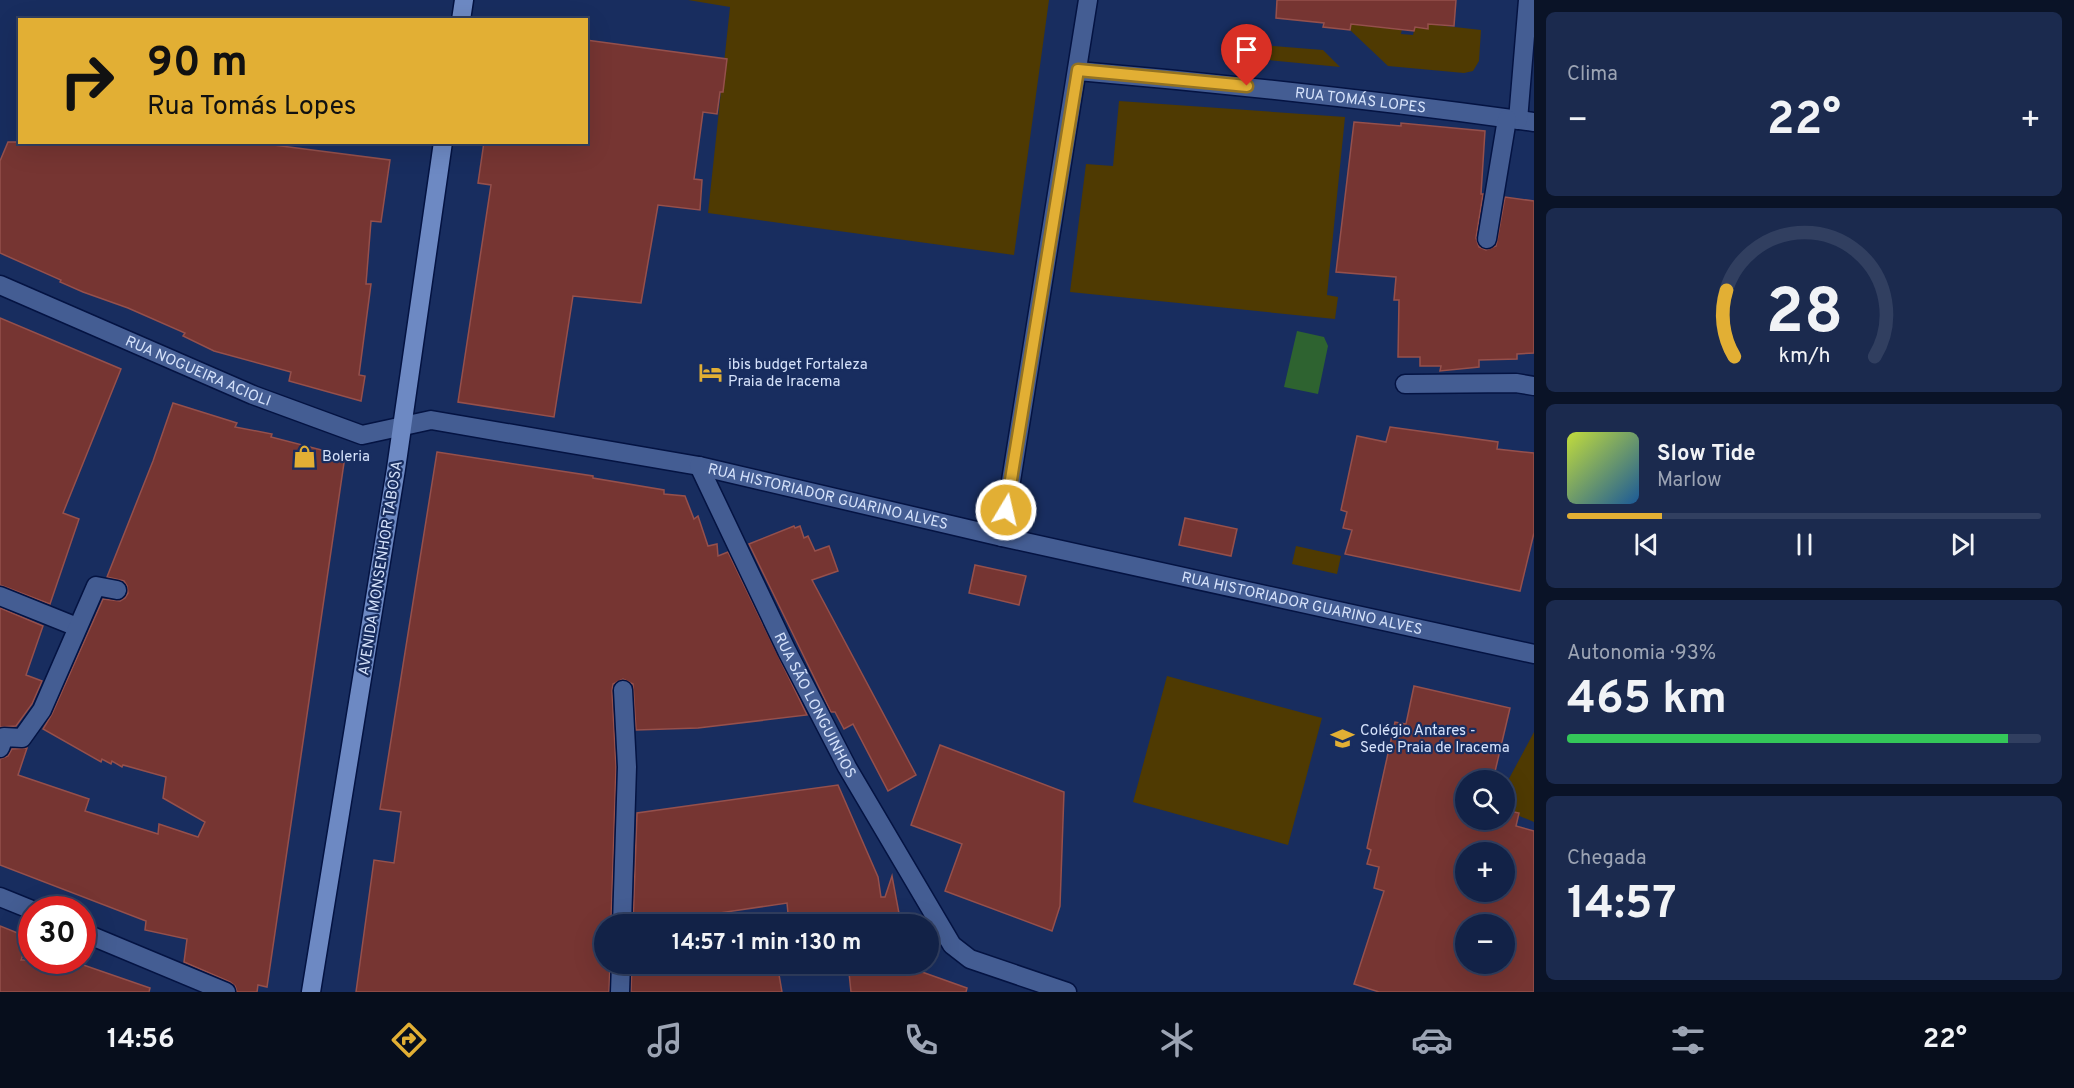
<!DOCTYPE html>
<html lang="pt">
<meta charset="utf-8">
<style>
:root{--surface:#122247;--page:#1b2a4e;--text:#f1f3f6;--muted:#9ca4b4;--line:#313f60;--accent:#e2af34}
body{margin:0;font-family:Overpass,sans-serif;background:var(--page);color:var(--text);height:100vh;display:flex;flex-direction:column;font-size:22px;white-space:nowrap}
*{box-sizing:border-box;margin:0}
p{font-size:20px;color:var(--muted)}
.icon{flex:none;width:33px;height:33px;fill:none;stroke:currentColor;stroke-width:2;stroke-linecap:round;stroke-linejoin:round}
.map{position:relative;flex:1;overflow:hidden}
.side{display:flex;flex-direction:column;gap:12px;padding:12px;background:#0a1327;width:540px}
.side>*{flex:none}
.top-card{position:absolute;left:18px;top:18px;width:570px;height:126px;border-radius:0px;box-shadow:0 6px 24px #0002,0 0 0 2px var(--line);background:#e2af34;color:#111;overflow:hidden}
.fabs{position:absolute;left:1455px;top:770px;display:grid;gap:12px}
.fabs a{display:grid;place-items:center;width:60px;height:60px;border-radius:50%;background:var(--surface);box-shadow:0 6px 24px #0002,0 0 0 2px var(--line);font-size:30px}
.speed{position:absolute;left:18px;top:896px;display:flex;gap:12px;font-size:30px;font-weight:700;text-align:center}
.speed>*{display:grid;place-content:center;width:78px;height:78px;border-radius:50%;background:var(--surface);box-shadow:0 6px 24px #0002,0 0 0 2px var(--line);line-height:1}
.speed .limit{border:9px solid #d22;background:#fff;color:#111}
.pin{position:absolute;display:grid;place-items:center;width:51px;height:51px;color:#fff;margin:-62px -26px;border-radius:50% 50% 50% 0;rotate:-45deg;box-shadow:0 0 6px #0007}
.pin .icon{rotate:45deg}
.me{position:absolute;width:66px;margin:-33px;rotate:9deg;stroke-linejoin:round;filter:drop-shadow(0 0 4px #0008)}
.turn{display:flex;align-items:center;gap:21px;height:126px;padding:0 30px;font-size:27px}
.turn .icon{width:78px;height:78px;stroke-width:2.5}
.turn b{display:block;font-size:42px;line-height:51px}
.big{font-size:45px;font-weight:700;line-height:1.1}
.side .widget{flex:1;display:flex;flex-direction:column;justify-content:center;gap:9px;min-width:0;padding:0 21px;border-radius:9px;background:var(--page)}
.side .dial{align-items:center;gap:0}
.dial svg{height:156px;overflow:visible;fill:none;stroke:var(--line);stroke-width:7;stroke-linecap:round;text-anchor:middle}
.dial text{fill:var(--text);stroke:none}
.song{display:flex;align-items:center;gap:18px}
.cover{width:72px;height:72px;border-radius:9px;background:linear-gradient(135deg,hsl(70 70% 55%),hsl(210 70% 35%))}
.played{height:6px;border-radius:3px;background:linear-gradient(90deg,var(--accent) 20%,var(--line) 20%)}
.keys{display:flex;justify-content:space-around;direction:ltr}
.heat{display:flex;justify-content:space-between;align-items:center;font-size:33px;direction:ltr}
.charge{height:9px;border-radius:4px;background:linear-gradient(90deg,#34c759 93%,var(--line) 0)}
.trip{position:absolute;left:594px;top:914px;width:345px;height:60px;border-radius:30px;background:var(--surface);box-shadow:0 6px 24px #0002,0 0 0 2px var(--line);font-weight:700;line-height:60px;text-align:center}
.tab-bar{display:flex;height:96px;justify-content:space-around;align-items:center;background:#070e1c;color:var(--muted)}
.tab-bar .icon{width:42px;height:42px}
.tab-bar .on{color:var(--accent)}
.tab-bar b{font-size:27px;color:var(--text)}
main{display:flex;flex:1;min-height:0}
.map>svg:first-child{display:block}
.green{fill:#4f3a02}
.water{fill:#2e6330}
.building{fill:#763532;stroke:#95504c;stroke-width:1.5;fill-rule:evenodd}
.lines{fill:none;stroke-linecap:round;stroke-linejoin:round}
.street-casing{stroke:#041342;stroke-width:21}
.primary-casing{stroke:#041342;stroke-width:21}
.street{stroke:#445d93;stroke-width:18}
.primary{stroke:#6d89c3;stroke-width:18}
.route-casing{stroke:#937222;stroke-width:15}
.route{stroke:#e2af34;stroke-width:10}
.labels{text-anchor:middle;stroke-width:4.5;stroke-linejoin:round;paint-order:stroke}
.street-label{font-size:15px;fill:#d5e2fb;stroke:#182d5f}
.poi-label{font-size:15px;fill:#d5e2fb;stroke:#182d5f;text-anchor:start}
</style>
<main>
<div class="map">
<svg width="1534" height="992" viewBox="0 0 1534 992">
<rect width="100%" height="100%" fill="#182d5f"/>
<g class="green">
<path d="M 688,0 L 1049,0 L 1014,255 L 708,213 L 730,7 Z"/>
<path d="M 1351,24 L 1402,29 L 1401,34 L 1413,35 L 1415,27 L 1428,28 L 1428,24 L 1481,30 L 1479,61 L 1473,71 L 1464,73 L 1388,66 L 1350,30 Z"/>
<path d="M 1262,45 L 1323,50 L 1340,67 L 1248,58 Z"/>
<path d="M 1119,101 L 1345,117 L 1327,295 L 1338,297 L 1335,319 L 1070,292 L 1086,164 L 1113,166 Z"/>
<path d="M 1296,546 L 1341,556 L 1337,574 L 1292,564 Z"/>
<path d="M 1167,676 L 1322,718 L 1288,845 L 1133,802 Z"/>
<path d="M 1534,732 L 1534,822 L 1505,810 L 1504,788 Z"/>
</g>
<path class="water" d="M 1297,331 L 1324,337 L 1328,346 L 1318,394 L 1284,387 Z"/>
<g class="building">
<path d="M 1277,0 L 1456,0 L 1454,26 L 1428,24 L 1428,29 L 1415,27 L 1414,31 L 1351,24 L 1350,30 L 1323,27 L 1324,23 L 1276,18 Z"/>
<path d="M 586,40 L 727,59 L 723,92 L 720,92 L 717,114 L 703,112 L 694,179 L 702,180 L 700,210 L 658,205 L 641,303 L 573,296 L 554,417 L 458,402 L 491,185 L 478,183 L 484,142 L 586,142 Z"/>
<path d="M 1354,122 L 1401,126 L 1401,123 L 1485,131 L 1481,194 L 1483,194 L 1476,238 L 1479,247 L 1486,250 L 1496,246 L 1505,197 L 1534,201 L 1534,353 L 1517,354 L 1517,359 L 1479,360 L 1479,367 L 1440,371 L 1441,366 L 1420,366 L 1420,357 L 1398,357 L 1399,300 L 1394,300 L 1396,277 L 1336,272 Z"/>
<path d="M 8,142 L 251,142 L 390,160 L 381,222 L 371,221 L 366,284 L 371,284 L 359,375 L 365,376 L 361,401 L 289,381 L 291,372 L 214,351 L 183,336 L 185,333 L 128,308 L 83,292 L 60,282 L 61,280 L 0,253 L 0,161 Z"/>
<path d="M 0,318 L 121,369 L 63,513 L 79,519 L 50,604 L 0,585 Z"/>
<path d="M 173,403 L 237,423 L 235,427 L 272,434 L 271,437 L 345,456 L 267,987 L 258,985 L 257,992 L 237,992 L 235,986 L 230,982 L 184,962 L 187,939 L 145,930 L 146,921 L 0,865 L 0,759 L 8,756 L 12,749 L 27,748 L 18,775 L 89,799 L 85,811 L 158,834 L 159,824 L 198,837 L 205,822 L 163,798 L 166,777 L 123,765 L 122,767 L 112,761 L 111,764 L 102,759 L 101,762 L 43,729 L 52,714 L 103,599 L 120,601 L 125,598 L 128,593 L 127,586 L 124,581 L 107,577 L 153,461 Z"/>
<path d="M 1390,427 L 1498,442 L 1497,449 L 1534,453 L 1534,533 L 1520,591 L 1345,554 L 1352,530 L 1343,528 L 1347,512 L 1341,510 L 1357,436 L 1386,442 Z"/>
<path d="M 437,452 L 593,476 L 593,478 L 664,490 L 664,494 L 685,496 L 694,519 L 698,516 L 708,546 L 717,544 L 718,556 L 728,552 L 807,715 L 698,728 L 636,730 L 633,684 L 623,679 L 613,684 L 612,691 L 616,767 L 611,924 L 604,924 L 604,963 L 610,963 L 609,992 L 356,992 L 374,860 L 394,863 L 401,812 L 380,809 Z"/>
<path d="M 1185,518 L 1237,529 L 1231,556 L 1179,545 Z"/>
<path d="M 794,526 L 795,528 L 800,526 L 804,538 L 808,536 L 815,551 L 829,546 L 838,571 L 812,580 L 916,775 L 888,791 L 853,724 L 844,729 L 835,712 L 831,712 L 749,544 Z"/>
<path d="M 975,565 L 1026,576 L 1019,605 L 969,593 Z"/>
<path d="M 0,608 L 43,626 L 26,675 L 42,681 L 32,704 L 16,726 L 0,727 Z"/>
<path d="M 1414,686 L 1510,708 L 1493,780 L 1466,780 L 1466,819 L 1504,819 L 1504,810 L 1519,813 L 1516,826 L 1534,831 L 1534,992 L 1379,992 L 1354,984 L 1384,891 L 1374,888 L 1379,867 L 1367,864 L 1371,850 L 1367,848 L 1395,722 L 1406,724 ZM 1466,852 L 1504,852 L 1504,891 L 1466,891 ZM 1466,924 L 1504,924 L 1504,963 L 1466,963 Z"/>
<path d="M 940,745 L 1064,792 L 1060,906 L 1052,931 L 945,891 L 962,844 L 911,825 Z"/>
<path d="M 838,785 L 878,877 L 881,897 L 885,897 L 892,876 L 901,924 L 917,917 L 919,924 L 789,924 L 787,903 L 719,913 L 722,924 L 633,924 L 637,813 Z"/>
<path d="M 0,926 L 30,938 L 21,960 L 69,960 L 150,988 L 149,992 L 0,992 Z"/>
<path d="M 632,963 L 777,963 L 782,992 L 631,992 Z"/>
<path d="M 848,963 L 925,963 L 922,972 L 967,988 L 966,992 L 851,992 Z"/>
</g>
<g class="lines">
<defs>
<g id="street">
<path id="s1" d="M 1078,71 C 1230,84 1382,101 1534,122"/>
<path d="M 1518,120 L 1528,0"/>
<path d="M 1487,239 L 1507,119"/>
<path id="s2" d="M 0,285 L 253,395 L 362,435 L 431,420 L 699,466 L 1002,537 L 1534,654"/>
<path d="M 1405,384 L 1516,383 L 1534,386"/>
<path id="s3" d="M 699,466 L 787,651 L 847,767 L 952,945 L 970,959 L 1067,992"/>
<path d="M 1002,537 L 1088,0"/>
<path d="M 0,596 L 77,627"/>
<path d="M 0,748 L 4,737 L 22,738 L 42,710 L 96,586 L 117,590"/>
<path d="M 0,897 L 32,910"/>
<path d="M 622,924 L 627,767 L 623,690"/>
<path d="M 82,932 L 226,992"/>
<path d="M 620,992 L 621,963"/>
</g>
<g id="primary">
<path d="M 461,20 L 464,0"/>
<path d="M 311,992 L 396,469 L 443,142"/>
</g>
</defs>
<use href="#street" class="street-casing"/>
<use href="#primary" class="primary-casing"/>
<use href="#street" class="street"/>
<use href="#primary" class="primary"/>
</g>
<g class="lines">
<defs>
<path id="route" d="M 1006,510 L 1078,70 L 1247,86"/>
</defs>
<use href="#route" class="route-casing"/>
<use href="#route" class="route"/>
</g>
<defs>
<symbol id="hotel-bare" viewBox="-9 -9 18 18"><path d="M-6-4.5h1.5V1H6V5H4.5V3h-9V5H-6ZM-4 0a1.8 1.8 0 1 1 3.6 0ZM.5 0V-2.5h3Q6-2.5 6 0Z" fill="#e2af34" stroke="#182d5f" stroke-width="2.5" paint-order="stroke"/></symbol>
<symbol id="shop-bare" viewBox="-9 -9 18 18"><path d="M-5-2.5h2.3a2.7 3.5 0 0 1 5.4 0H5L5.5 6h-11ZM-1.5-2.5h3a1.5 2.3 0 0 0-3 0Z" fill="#e2af34" stroke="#182d5f" stroke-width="2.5" paint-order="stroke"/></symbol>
<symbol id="school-bare" viewBox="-9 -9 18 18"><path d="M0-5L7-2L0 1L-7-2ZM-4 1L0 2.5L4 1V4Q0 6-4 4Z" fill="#e2af34" stroke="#182d5f" stroke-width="2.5" paint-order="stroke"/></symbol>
</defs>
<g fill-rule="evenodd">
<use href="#hotel-bare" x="694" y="356" width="33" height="33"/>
<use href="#shop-bare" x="288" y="440" width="33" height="33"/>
<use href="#school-bare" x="1326" y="722" width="33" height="33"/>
</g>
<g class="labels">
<g class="street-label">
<text dy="5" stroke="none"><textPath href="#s1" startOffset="284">RUA TOMÁS LOPES</textPath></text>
<text dy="5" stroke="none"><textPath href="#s2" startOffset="216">RUA NOGUEIRA ACIOLI</textPath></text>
<text dy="5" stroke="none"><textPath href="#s2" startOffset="867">RUA HISTORIADOR GUARINO ALVES</textPath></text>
<text transform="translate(380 568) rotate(-81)" y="5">AVENIDA MONSENHOR TABOSA</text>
<text dy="5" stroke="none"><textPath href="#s2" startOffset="1353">RUA HISTORIADOR GUARINO ALVES</textPath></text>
<text dy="5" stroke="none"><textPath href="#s3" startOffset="266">RUA SÃO LONGUINHOS</textPath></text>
</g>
<g class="poi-label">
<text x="728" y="369">ibis budget Fortaleza<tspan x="728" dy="17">Praia de Iracema</tspan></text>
<text x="322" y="461">Boleria</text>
<text x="1360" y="735">Colégio Antares -<tspan x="1360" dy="17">Sede Praia de Iracema</tspan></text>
</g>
</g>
</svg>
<div class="fabs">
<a><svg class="icon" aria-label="search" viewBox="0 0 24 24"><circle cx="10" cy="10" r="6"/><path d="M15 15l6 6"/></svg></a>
<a>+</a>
<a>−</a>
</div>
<div class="speed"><div class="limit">30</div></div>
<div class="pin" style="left:1247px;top:86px;background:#d93025"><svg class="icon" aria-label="arrive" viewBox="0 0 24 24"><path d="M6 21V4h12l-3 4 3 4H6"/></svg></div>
<svg class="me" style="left:1006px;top:510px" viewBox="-20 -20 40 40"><circle r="17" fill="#e2af34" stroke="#fff" stroke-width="3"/><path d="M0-11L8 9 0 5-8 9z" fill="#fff"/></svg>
<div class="trip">14:57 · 1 min · 130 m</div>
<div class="top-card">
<div class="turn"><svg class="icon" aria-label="right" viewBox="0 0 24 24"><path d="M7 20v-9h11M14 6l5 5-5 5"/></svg><div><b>90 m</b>Rua Tomás Lopes</div></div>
</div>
</div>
<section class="side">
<div class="widget"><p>Clima</p>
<div class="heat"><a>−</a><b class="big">22°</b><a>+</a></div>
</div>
<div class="widget dial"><svg viewBox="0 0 100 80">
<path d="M14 69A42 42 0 1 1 86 69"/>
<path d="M14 69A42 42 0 0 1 10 35" stroke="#e2af34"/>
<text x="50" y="56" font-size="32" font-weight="700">28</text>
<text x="50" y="72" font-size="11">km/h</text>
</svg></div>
<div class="widget">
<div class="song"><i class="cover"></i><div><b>Slow Tide</b><p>Marlow</p></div></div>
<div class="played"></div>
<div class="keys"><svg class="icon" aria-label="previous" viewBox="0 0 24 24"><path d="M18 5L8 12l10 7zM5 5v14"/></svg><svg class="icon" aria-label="pause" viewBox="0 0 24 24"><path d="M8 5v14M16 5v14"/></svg><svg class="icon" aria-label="next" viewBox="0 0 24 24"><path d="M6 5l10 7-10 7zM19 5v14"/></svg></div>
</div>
<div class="widget"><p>Autonomia · 93%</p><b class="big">465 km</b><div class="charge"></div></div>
<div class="widget"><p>Chegada</p><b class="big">14:57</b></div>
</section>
</main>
<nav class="tab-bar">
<b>14:56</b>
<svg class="icon on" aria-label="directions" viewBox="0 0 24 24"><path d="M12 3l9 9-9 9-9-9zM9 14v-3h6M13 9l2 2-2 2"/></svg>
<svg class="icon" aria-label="music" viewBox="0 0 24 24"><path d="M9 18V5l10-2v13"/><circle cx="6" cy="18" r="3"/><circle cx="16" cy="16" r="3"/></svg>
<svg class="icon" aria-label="phone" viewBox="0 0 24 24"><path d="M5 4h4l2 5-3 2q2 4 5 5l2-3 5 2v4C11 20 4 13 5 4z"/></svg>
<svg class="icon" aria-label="climate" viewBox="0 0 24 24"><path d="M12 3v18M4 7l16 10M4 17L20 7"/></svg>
<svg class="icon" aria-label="car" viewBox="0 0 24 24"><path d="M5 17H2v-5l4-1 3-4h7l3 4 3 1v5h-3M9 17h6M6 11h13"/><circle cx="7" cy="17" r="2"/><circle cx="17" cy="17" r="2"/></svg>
<svg class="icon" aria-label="filters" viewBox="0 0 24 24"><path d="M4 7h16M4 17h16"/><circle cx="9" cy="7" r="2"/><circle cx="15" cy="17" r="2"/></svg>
<b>22°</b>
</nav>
